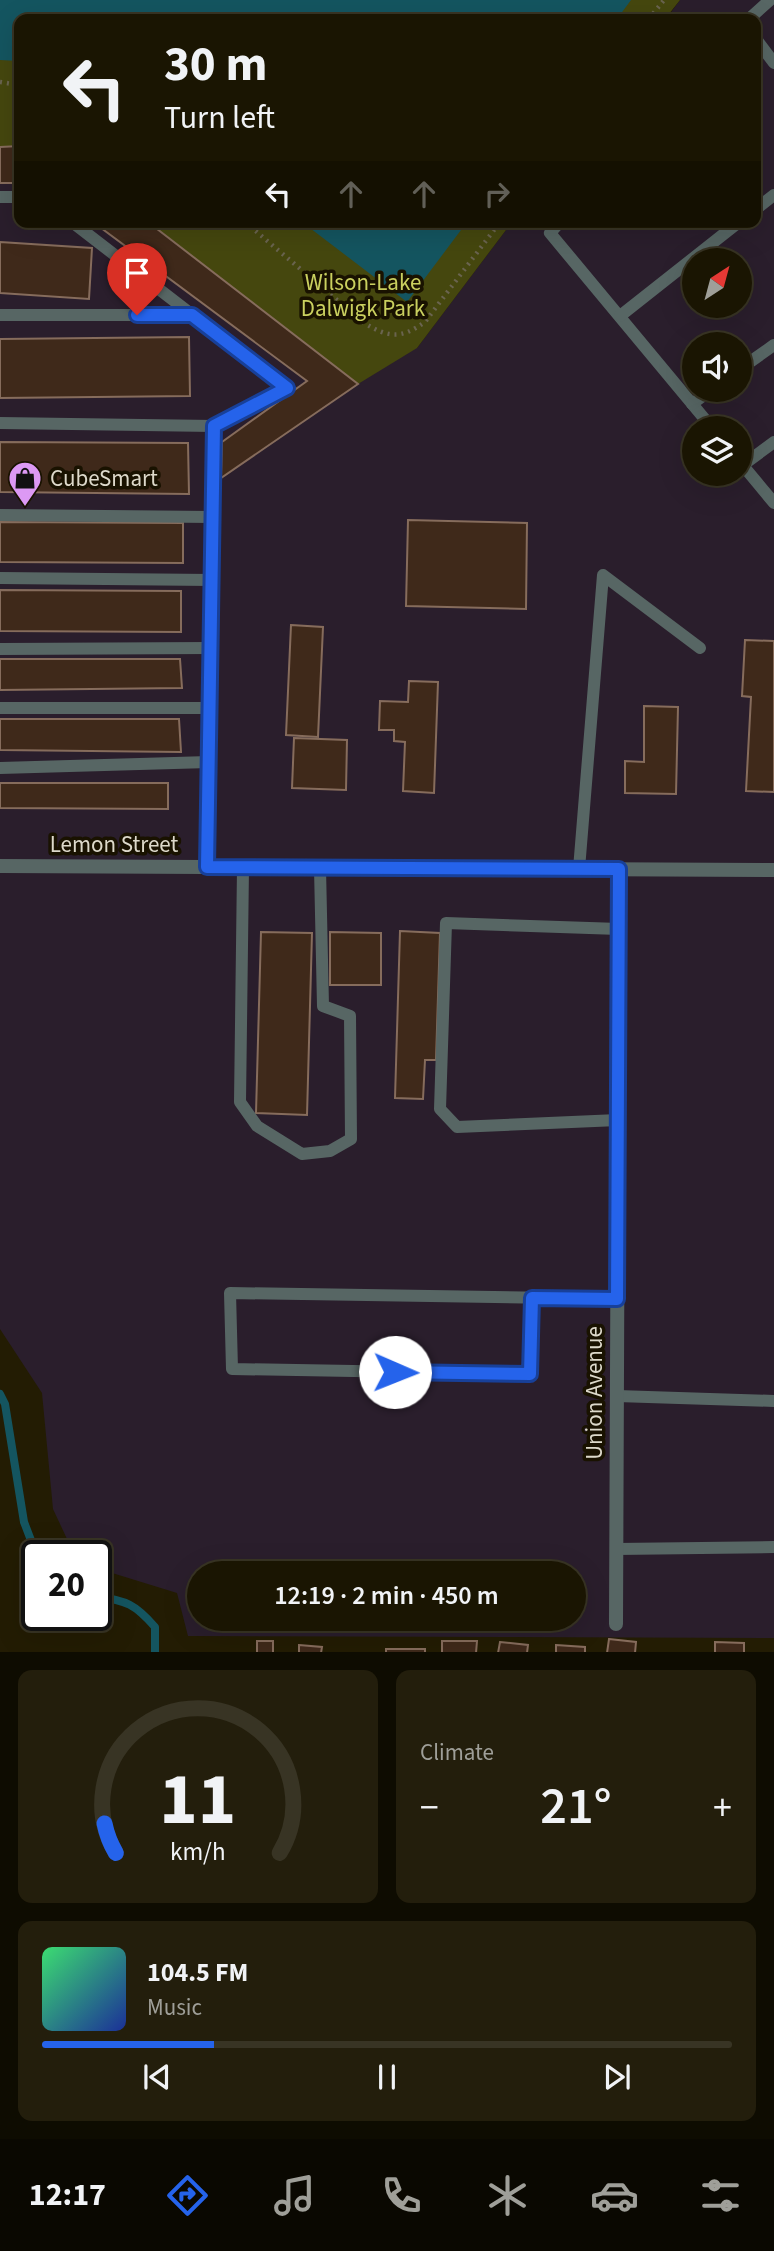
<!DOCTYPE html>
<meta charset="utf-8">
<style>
:root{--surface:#1a1502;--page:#231e0c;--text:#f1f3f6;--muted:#9f9f99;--line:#383424;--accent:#2563eb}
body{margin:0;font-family:"Source Sans 3",sans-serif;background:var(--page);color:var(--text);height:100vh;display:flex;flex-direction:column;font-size:26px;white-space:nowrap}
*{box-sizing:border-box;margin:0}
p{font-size:23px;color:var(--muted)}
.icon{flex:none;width:38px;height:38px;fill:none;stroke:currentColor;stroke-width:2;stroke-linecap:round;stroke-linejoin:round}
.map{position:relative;height:1652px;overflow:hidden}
.side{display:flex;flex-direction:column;gap:18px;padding:18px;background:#0e0c01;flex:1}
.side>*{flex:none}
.top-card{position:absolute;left:14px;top:14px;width:747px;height:214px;border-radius:14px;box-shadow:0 7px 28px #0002,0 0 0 2px var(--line);background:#1a1502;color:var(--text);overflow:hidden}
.needle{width:46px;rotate:36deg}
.buttons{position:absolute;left:682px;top:248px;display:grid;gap:14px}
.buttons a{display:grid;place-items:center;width:70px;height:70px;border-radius:50%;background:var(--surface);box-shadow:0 7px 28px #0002,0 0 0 2px var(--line);font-size:35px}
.speed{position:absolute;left:21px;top:1540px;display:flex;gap:14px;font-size:35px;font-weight:700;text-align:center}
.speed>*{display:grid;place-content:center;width:91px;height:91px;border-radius:50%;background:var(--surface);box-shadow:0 7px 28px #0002,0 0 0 2px var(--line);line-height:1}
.speed .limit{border:4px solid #111;border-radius:10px;background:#fff;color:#111}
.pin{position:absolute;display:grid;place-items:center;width:60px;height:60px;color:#fff;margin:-72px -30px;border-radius:50% 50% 50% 0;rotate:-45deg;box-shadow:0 0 7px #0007}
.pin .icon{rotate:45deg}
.me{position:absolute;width:77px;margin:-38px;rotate:91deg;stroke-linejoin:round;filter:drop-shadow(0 0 5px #0008)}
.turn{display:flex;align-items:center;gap:24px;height:147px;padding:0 35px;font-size:32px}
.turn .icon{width:91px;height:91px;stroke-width:2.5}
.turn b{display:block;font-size:49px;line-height:60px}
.lanes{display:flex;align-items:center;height:66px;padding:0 35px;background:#0003;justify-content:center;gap:35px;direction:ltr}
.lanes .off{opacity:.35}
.big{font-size:52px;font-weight:600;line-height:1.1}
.side .tile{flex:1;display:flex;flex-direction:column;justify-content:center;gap:10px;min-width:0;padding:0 24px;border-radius:14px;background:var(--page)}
.side .dial{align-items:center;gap:0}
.dial svg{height:182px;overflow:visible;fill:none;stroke:var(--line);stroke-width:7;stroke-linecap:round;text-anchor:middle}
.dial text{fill:var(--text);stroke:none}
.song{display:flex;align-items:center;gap:21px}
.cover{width:84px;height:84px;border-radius:10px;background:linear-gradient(135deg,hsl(140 70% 55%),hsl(230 70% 35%))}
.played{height:7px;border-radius:4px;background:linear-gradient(90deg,var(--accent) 25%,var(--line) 25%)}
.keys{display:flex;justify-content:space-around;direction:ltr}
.heat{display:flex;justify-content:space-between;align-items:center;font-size:38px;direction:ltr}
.side .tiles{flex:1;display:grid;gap:18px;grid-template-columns:1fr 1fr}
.tile:last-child{grid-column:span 2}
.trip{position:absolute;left:187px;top:1561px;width:399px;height:70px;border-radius:35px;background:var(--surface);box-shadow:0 7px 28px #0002,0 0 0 2px var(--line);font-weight:600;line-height:70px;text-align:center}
.tabs{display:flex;height:112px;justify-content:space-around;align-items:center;background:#0a0801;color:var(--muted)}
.tabs .icon{width:49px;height:49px}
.tabs .on{color:var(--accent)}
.tabs b{font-size:32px;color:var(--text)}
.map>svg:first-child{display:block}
.industrial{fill:#2a1e2c;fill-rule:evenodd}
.green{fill:#45470e}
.water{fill:#145560}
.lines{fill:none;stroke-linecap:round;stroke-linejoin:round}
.stream{stroke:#145560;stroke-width:8}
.building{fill:#3f291a;stroke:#866c5c;stroke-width:2}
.path{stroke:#6a644f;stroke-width:4.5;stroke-dasharray:2 5;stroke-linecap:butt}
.service{stroke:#576664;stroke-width:12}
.minor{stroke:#576664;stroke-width:14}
.tertiary{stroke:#576664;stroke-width:14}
.route-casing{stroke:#184099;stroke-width:18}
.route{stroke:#2563eb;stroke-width:12}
.labels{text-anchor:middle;stroke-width:7;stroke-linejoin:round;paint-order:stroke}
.park-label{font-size:23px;fill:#cad05f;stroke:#191200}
.poi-label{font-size:23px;fill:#ddd9ca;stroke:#191200;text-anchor:start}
.street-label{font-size:23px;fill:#ddd9ca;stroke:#191200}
</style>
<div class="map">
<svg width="774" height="1653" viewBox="0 0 774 1653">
<rect width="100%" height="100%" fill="#231c03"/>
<path class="industrial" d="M 680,0 L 774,0 L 774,1638 L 188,1636 L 177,1593 L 96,1568 L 96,1556 L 75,1556 L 53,1509 L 42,1393 L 0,1329 L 0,147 L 19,146 L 19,222 L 148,222 L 417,348 L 512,222 L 756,222 L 756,19 L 666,19 ZM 695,261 L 740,261 L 740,306 L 695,306 ZM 695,345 L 740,345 L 740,390 L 695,390 ZM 695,429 L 740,429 L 740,474 L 695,474 ZM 200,1573 L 574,1573 L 574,1619 L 200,1619 Z"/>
<g class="green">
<path d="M 0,0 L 680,0 L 665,19 L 19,19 L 19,146 L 0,147 Z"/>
<path d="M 148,222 L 512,222 L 417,348 L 358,384 Z"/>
</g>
<g class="water">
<path d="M 0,0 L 631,0 L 617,19 L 19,19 L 19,61 L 0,60 Z"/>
<path d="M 302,222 L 467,222 L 407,302 Z"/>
</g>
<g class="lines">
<g class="stream">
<path d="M 0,1394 L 5,1404 L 24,1522 L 37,1556"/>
<path d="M 96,1596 C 127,1601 135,1604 155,1627 L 155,1653"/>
</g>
</g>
<g class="building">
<path d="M 19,146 L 19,183 L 0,183 L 0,147 Z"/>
<path d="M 93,222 L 148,222 L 358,384 L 221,478 L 222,442 L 307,381 Z"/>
<path d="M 0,242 L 92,248 L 89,299 L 0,293 Z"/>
<path d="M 189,337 L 190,396 L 0,398 L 0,339 Z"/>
<path d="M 0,442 L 188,443 L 189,494 L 0,492 Z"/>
<path d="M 408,520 L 527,523 L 526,609 L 406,606 Z"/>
<path d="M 0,522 L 183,523 L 183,563 L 0,562 Z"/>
<path d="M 0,590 L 181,591 L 181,632 L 0,631 Z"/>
<path d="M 291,625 L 323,627 L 318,737 L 286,735 Z"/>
<path d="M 745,640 L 774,641 L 774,792 L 746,791 L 751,697 L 742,696 Z"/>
<path d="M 0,659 L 180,659 L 182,688 L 0,690 Z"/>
<path d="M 409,681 L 438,682 L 434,793 L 403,791 L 405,742 L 394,741 L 394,730 L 379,730 L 380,701 L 408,702 Z"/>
<path d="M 644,706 L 678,707 L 676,794 L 625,793 L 625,761 L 644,762 Z"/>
<path d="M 0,719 L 179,719 L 181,752 L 0,750 Z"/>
<path d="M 294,738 L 347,740 L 346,790 L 292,788 Z"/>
<path d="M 0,783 L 168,783 L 168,809 L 0,808 Z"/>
<path d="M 400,931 L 440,933 L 436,1060 L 425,1060 L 423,1099 L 395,1098 Z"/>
<path d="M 261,932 L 312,933 L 307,1115 L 256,1113 Z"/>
<path d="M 330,932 L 381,933 L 381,985 L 330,985 Z"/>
<path d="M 609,1639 L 636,1642 L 635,1653 L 607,1653 Z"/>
<rect x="257" y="1641" width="16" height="12"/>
<path d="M 442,1641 L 477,1641 L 476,1653 L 442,1653 Z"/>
<path d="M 500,1642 L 528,1645 L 527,1653 L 498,1653 Z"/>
<path d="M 715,1642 L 744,1643 L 744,1653 L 715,1653 Z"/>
<path d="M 299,1645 L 322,1647 L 321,1653 L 299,1653 Z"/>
<path d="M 556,1645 L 585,1647 L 585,1653 L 556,1653 Z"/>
<rect x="386" y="1649" width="39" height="4"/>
</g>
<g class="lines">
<g class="path">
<path d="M 649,19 L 664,0"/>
<path d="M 0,82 L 19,85"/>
<path d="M 245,222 L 364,323 C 389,338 401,339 425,322 L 500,222"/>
</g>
<g class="service">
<path d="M 749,19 L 770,0"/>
<path d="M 756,39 L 774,63"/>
<path d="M 0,197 L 19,197"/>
<path d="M 756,209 L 774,195"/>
<path d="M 560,222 L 550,233 L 713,429"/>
<path d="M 0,315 L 192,315"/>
<path d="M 620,316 L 739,222"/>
<path d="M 740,369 L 774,345"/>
<path d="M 692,404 L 711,390"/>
<path d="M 0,423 L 214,426 L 287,388 L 72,222"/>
<path d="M 740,462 L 774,503"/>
<path d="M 743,465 L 774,442"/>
<path d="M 0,515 L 212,517"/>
<path d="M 0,578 L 212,580"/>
<path d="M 0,649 L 211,648"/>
<path d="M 0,708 L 210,708"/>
<path d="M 0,768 L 209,762"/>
<path d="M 207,867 L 214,426"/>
<path d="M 243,868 L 240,1102 L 257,1126 L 302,1154 L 330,1151 L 351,1139 L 350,1016 L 323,1006 L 320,868"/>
<path d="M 579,869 L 603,575 L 700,648"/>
<path d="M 618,1120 L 457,1127 L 440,1109 L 446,923 L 619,929"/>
<path d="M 532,1298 L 530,1374 L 232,1369 L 230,1293 L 617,1299"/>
<path d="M 617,1396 L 774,1401"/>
<path d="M 616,1549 L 774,1547"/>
</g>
<path class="minor" d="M 616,1624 L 619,869"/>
<path class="tertiary" d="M 0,866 L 774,870"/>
</g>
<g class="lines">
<defs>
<path id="route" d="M 137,315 L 192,315 L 287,388 L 214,426 L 207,867 L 619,869 L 617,1299 L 532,1298 L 530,1374 L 395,1372"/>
</defs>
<use href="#route" class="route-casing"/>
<use href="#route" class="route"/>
</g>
<defs>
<symbol id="shop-pin" viewBox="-11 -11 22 30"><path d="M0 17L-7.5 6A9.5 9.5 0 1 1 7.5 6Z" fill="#dc99f4" stroke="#191200"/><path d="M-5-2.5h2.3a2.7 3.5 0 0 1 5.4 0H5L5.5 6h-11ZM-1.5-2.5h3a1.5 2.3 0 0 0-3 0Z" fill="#111"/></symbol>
</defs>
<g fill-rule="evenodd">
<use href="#shop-pin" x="6" y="459" width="38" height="52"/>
</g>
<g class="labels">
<g class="park-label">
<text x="363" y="290">Wilson-Lake<tspan x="363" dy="26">Dalwigk Park</tspan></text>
</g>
<g class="poi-label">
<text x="50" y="486">CubeSmart</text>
</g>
<g class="street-label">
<text x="114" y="852">Lemon Street</text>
<text transform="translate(594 1393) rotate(-90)" y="8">Union Avenue</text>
</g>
</g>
</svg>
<div class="buttons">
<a><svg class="needle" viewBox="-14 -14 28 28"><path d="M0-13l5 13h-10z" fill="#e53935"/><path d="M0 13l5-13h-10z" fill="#9f9f99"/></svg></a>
<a><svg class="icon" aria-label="sound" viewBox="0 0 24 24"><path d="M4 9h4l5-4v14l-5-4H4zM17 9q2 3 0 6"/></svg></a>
<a><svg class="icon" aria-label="layers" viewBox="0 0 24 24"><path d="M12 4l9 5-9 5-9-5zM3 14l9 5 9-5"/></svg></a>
</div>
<div class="speed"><div class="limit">20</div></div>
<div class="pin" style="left:137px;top:315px;background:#d93025"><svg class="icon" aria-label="arrive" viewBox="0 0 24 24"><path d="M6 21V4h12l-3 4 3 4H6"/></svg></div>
<svg class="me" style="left:395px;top:1372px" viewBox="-20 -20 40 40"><circle r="19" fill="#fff"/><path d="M0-13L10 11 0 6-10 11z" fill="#2563eb"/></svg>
<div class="trip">12:19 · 2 min · 450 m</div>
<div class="top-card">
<div class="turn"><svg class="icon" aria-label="left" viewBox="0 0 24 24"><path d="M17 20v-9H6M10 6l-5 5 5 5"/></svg><div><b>30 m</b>Turn left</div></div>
<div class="lanes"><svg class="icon" aria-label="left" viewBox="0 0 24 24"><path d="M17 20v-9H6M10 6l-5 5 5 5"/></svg><svg class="icon off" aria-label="ahead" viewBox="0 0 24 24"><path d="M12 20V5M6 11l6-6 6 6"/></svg><svg class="icon off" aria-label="ahead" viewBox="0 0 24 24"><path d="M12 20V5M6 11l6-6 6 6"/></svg><svg class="icon off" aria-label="right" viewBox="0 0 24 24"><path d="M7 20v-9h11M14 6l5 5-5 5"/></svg></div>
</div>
</div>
<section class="side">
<div class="tiles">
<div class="tile dial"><svg viewBox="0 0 100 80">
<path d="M14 69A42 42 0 1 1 86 69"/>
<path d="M14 69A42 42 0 0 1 9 56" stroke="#2563eb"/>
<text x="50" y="56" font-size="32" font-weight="700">11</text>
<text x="50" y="72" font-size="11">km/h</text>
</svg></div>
<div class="tile"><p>Climate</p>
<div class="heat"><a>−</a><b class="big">21°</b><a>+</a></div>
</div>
<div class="tile">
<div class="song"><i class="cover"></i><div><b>104.5 FM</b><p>Music</p></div></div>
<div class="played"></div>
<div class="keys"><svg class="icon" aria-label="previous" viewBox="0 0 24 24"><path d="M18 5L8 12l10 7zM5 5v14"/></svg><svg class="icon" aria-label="pause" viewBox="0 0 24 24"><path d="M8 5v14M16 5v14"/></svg><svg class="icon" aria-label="next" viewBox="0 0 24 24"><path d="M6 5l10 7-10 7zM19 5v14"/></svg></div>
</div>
</div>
</section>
<nav class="tabs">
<b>12:17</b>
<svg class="icon on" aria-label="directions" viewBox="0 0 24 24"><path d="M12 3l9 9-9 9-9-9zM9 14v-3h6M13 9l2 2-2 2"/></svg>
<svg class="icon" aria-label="music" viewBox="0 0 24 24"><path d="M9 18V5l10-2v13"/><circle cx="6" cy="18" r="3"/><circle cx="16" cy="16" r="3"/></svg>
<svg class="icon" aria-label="phone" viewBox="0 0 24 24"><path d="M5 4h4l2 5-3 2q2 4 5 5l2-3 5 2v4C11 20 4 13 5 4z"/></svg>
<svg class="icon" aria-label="climate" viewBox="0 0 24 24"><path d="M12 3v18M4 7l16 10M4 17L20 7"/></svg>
<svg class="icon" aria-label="car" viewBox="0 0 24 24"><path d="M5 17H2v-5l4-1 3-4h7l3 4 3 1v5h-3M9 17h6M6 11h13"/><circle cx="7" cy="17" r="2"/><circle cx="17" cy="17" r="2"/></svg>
<svg class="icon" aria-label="filters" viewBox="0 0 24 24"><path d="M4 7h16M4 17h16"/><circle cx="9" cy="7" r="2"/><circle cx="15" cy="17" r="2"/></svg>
</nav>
